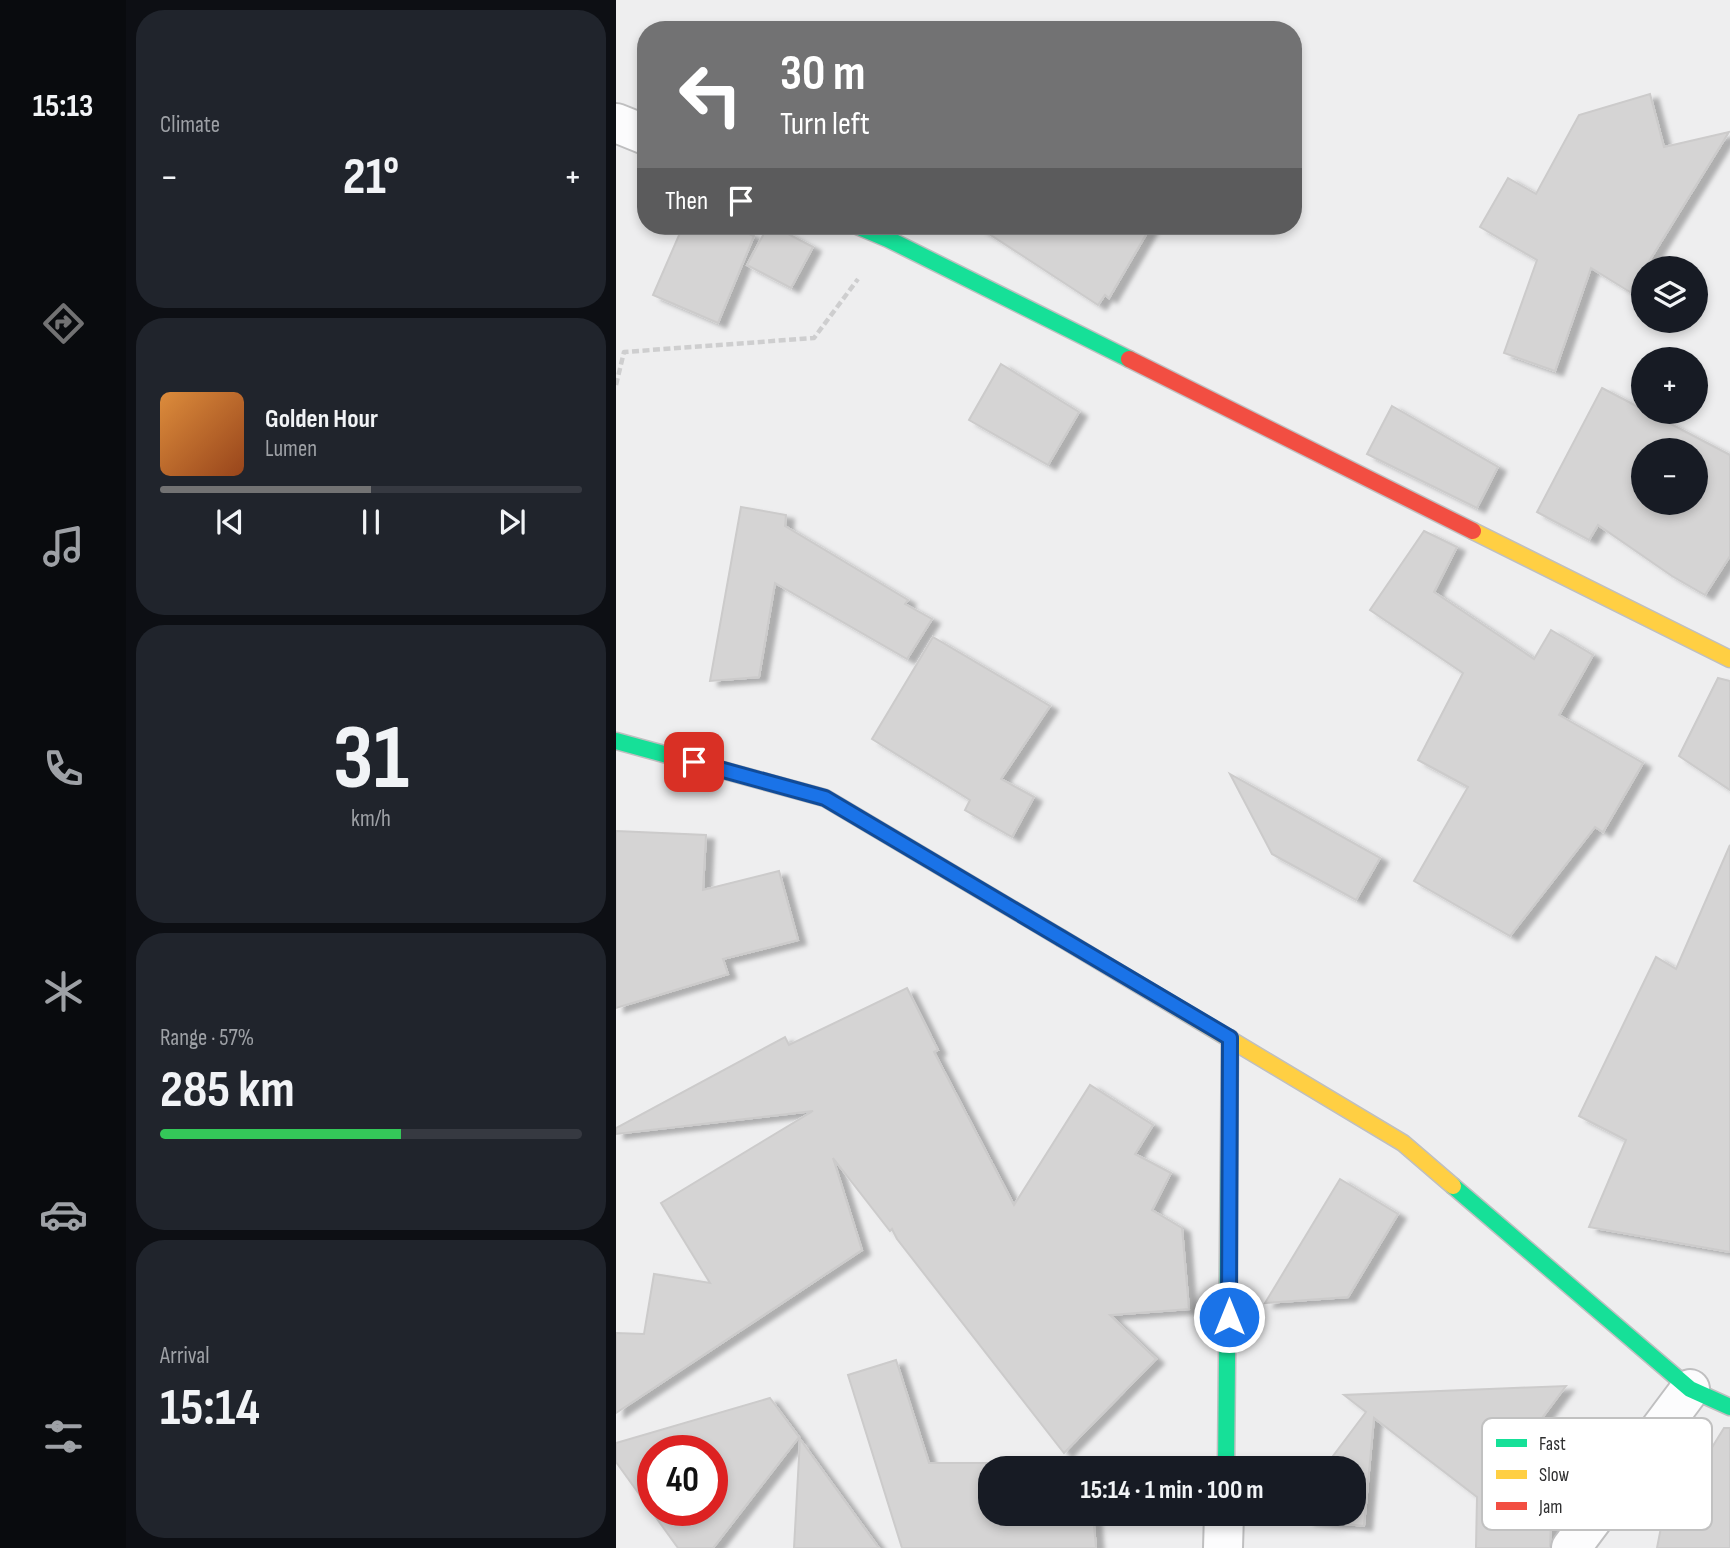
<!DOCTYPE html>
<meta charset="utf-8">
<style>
:root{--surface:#171b24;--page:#20242c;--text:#f1f3f6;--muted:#9ea1a6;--line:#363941;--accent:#727273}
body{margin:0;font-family:"Sofia Sans Condensed",sans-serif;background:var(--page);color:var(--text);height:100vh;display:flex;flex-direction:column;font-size:26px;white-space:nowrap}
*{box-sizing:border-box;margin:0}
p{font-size:23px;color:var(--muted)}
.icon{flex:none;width:38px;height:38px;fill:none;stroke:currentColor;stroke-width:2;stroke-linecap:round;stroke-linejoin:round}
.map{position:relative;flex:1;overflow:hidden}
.drawer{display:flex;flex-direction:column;gap:10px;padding:10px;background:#0d0f14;width:490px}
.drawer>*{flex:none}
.top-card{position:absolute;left:21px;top:21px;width:665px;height:214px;border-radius:28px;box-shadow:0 4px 10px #0003;background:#727273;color:#fff;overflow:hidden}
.tools{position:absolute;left:1015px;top:256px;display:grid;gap:14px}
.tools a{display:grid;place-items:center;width:77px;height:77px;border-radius:50%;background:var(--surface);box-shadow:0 4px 10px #0003;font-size:35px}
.speed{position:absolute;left:21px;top:1435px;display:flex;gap:14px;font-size:35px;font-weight:700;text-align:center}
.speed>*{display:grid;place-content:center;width:91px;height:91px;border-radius:50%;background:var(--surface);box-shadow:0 4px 10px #0003;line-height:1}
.speed .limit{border:10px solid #d22;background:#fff;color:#111}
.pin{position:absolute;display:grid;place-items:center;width:60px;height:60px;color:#fff;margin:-30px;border-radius:14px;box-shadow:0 4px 10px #0006}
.me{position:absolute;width:77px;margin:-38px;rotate:0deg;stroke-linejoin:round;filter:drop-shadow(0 0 5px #0008)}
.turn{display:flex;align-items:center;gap:24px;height:147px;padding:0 28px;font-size:32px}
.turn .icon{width:91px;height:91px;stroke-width:2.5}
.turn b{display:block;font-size:49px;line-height:60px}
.then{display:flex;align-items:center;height:66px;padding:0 28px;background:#0003;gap:14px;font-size:26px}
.big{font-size:52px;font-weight:700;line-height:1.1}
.drawer .widget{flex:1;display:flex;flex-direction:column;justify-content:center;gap:10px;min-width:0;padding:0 24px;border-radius:28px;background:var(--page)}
.drawer .dial{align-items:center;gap:0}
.dial b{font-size:91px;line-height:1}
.song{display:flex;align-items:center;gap:21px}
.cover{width:84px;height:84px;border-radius:10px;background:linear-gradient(135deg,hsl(30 70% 55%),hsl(20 70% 35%))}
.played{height:7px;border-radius:4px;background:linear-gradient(90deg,var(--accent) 50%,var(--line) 50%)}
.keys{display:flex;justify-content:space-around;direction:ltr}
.heat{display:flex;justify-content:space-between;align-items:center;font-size:38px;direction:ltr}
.charge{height:10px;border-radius:5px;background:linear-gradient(90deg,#34c759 57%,var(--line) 0)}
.trip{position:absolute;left:362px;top:1456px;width:388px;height:70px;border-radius:28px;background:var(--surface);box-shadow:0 4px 10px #0003;font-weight:700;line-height:70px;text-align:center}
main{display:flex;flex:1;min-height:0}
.dock{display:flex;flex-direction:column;width:126px;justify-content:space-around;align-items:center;background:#090b0e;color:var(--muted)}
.dock .icon{width:49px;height:49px}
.dock .active{color:var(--accent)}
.dock b{font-size:32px;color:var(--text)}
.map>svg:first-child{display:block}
.building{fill:#d5d4d4;stroke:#cccbcb;stroke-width:2;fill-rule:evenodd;filter:url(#shadow)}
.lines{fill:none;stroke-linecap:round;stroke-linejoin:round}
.street-casing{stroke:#bfbfc0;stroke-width:42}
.fast-casing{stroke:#bfbfc0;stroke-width:19}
.slow-casing{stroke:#bfbfc0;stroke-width:19}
.jam-casing{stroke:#bfbfc0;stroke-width:19}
.path{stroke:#cececf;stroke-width:4.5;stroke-dasharray:7 3.5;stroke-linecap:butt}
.street{stroke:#fcfcfd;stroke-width:38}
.fast{stroke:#16e098;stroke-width:16}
.slow{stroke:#ffcf43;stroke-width:16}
.jam{stroke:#f24e42;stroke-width:16}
.route-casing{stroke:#114b97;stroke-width:18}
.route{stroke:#1a73e8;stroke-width:12}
.key{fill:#fff;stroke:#c1c1c1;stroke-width:2}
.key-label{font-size:19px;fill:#2f2f30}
</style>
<main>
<nav class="dock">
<b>15:13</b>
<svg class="icon active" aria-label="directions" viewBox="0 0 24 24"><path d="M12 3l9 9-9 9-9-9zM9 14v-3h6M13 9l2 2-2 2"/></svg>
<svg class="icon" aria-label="music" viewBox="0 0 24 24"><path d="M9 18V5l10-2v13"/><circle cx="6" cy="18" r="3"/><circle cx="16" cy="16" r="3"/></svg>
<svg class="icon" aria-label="phone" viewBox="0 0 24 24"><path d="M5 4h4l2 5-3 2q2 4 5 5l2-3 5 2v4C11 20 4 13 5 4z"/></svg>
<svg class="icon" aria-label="climate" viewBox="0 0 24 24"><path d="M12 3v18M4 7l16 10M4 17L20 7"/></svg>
<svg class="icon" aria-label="car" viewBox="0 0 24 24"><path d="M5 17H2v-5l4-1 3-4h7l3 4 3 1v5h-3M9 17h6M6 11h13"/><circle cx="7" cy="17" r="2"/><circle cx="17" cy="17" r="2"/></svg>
<svg class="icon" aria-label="filters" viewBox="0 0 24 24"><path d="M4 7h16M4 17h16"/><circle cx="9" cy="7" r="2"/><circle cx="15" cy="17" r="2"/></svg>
</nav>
<section class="drawer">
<div class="widget"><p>Climate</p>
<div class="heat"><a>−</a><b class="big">21°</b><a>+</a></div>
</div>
<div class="widget">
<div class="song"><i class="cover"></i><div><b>Golden Hour</b><p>Lumen</p></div></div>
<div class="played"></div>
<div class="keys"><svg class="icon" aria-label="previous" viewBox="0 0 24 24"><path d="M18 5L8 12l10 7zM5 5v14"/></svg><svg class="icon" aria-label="pause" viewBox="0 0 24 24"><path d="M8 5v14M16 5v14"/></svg><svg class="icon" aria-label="next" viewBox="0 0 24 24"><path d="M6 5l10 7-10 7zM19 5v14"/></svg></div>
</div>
<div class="widget dial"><b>31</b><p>km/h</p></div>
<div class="widget"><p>Range · 57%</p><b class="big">285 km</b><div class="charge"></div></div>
<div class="widget"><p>Arrival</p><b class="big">15:14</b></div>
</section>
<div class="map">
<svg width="1114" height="1548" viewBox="0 0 1114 1548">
<defs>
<filter id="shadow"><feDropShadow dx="8" dy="4.5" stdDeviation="2" flood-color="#0004"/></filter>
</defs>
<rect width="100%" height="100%" fill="#eeeeef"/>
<g class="building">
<path d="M 1034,94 L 1048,147 L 1113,132 L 1014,292 L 975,268 L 939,371 L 888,353 L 921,260 L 864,227 L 892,178 L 920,194 L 963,115 Z"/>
<path d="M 67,226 L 113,226 L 138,236 L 102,323 L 37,295 Z"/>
<path d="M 152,226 L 157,226 L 197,247 L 175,288 L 131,265 Z"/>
<path d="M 361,226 L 535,226 L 493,298 L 489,295 L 482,305 Z"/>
<path d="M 385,364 L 463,412 L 432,465 L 353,420 Z"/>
<path d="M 986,388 L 1114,455 L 1114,556 L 1089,595 L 1056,576 L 982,525 L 973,540 L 921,512 ZM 1027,450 L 1080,450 L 1080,502 L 1027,502 Z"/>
<path d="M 776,406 L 882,467 L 861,508 L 751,454 Z"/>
<path d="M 125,507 L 170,515 L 169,526 L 292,600 L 289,604 L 316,619 L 291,659 L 159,583 L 143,677 L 94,681 Z"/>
<path d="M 808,531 L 841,547 L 818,592 L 918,659 L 935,630 L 977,655 L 943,715 L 1027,763 L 987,832 L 979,827 L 894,936 L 798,881 L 852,787 L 802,760 L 847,673 L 754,610 Z"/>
<path d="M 317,637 L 434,706 L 385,779 L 418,797 L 396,837 L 349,810 L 354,800 L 256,739 Z"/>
<path d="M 1102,678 L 1114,681 L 1114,790 L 1063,756 Z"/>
<path d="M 614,774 L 764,858 L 740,900 L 656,854 Z"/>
<path d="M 0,831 L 90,835 L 87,890 L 163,871 L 182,940 L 107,959 L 112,974 L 0,1008 Z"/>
<path d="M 1114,845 L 1114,1252 L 973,1227 L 1010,1140 L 963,1116 L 1040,957 L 1060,969 Z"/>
<path d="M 291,988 L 322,1050 L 318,1052 L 398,1205 L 474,1085 L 537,1125 L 519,1154 L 555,1173 L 536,1210 L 566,1228 L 573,1309 L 494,1315 L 540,1359 L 448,1453 L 281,1239 L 276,1229 L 274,1231 L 217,1158 L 246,1250 L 0,1413 L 0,1333 L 28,1334 L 38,1274 L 94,1283 L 45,1203 L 197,1111 L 0,1134 L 0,1128 L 169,1037 L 173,1045 Z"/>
<path d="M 724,1179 L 782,1214 L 732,1297 L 649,1303 Z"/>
<path d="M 280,1360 L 313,1463 L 473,1463 L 474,1468 L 374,1468 L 374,1514 L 477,1514 L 480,1548 L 286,1548 L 232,1375 Z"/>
<path d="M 950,1386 L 914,1434 L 969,1465 L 935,1518 L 934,1548 L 860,1548 L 861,1497 L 758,1418 L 748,1526 L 691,1520 L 691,1514 L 738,1514 L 738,1468 L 708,1468 L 750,1412 L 728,1395 Z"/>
<path d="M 154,1398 L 183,1437 L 97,1548 L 62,1548 L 0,1462 L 0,1443 ZM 37,1451 L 96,1451 L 96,1510 L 37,1510 Z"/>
<path d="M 1108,1428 L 1114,1428 L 1114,1548 L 1041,1548 L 1048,1512 L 1063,1488 L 1069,1491 Z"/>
<path d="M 184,1439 L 263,1548 L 178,1548 Z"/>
</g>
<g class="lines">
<defs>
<g id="street">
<path d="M 0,123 L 30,135"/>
<path d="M 607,1548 L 608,1514"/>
<path d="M 955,1548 L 1074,1389"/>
</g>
<g id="fast">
<path d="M 241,226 L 272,239 L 513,359"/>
<path d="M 0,741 L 209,798 L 445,938"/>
<path d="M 837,1186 L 1074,1389 L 1114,1407"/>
<path d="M 610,1468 L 614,1038"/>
</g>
<g id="slow">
<path d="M 857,531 L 1114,659"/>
<path d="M 445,938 L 787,1143 L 837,1186"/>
</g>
<path id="jam" d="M 513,359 L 857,531"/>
</defs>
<use href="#street" class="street-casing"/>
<use href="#fast" class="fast-casing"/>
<use href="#slow" class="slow-casing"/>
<use href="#jam" class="jam-casing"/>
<path class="path" d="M 0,385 L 8,352 L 198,338 L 242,279"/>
<use href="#street" class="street"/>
<use href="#fast" class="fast"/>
<use href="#slow" class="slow"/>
<use href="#jam" class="jam"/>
</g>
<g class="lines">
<defs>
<path id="route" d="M 78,762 L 209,798 L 614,1038 L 613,1317"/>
</defs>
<use href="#route" class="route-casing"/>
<use href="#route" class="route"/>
</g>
<rect x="866" y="1418" width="230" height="112" rx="10" class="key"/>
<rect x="880" y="1439" width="31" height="8" fill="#16e098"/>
<rect x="880" y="1470" width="31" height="9" fill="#ffcf43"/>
<rect x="880" y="1502" width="31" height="8" fill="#f24e42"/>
<g class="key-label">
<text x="923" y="1450">Fast</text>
<text x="923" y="1481">Slow</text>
<text x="923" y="1513">Jam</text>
</g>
</svg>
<div class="tools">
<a><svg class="icon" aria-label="layers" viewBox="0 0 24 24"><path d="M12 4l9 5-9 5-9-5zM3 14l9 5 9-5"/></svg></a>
<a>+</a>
<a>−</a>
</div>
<div class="speed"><div class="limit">40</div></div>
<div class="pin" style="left:78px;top:762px;background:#d93025"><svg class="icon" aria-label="arrive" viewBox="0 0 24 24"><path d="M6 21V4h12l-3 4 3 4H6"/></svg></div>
<svg class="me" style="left:613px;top:1317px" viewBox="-20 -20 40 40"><circle r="17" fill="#1a73e8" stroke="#fff" stroke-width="3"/><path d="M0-11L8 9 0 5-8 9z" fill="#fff"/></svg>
<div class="trip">15:14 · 1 min · 100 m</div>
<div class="top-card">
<div class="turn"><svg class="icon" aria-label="left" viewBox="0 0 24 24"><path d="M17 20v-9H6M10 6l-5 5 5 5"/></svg><div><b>30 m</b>Turn left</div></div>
<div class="then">Then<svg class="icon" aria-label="arrive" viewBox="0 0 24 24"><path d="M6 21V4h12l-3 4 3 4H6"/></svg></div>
</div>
</div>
</main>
